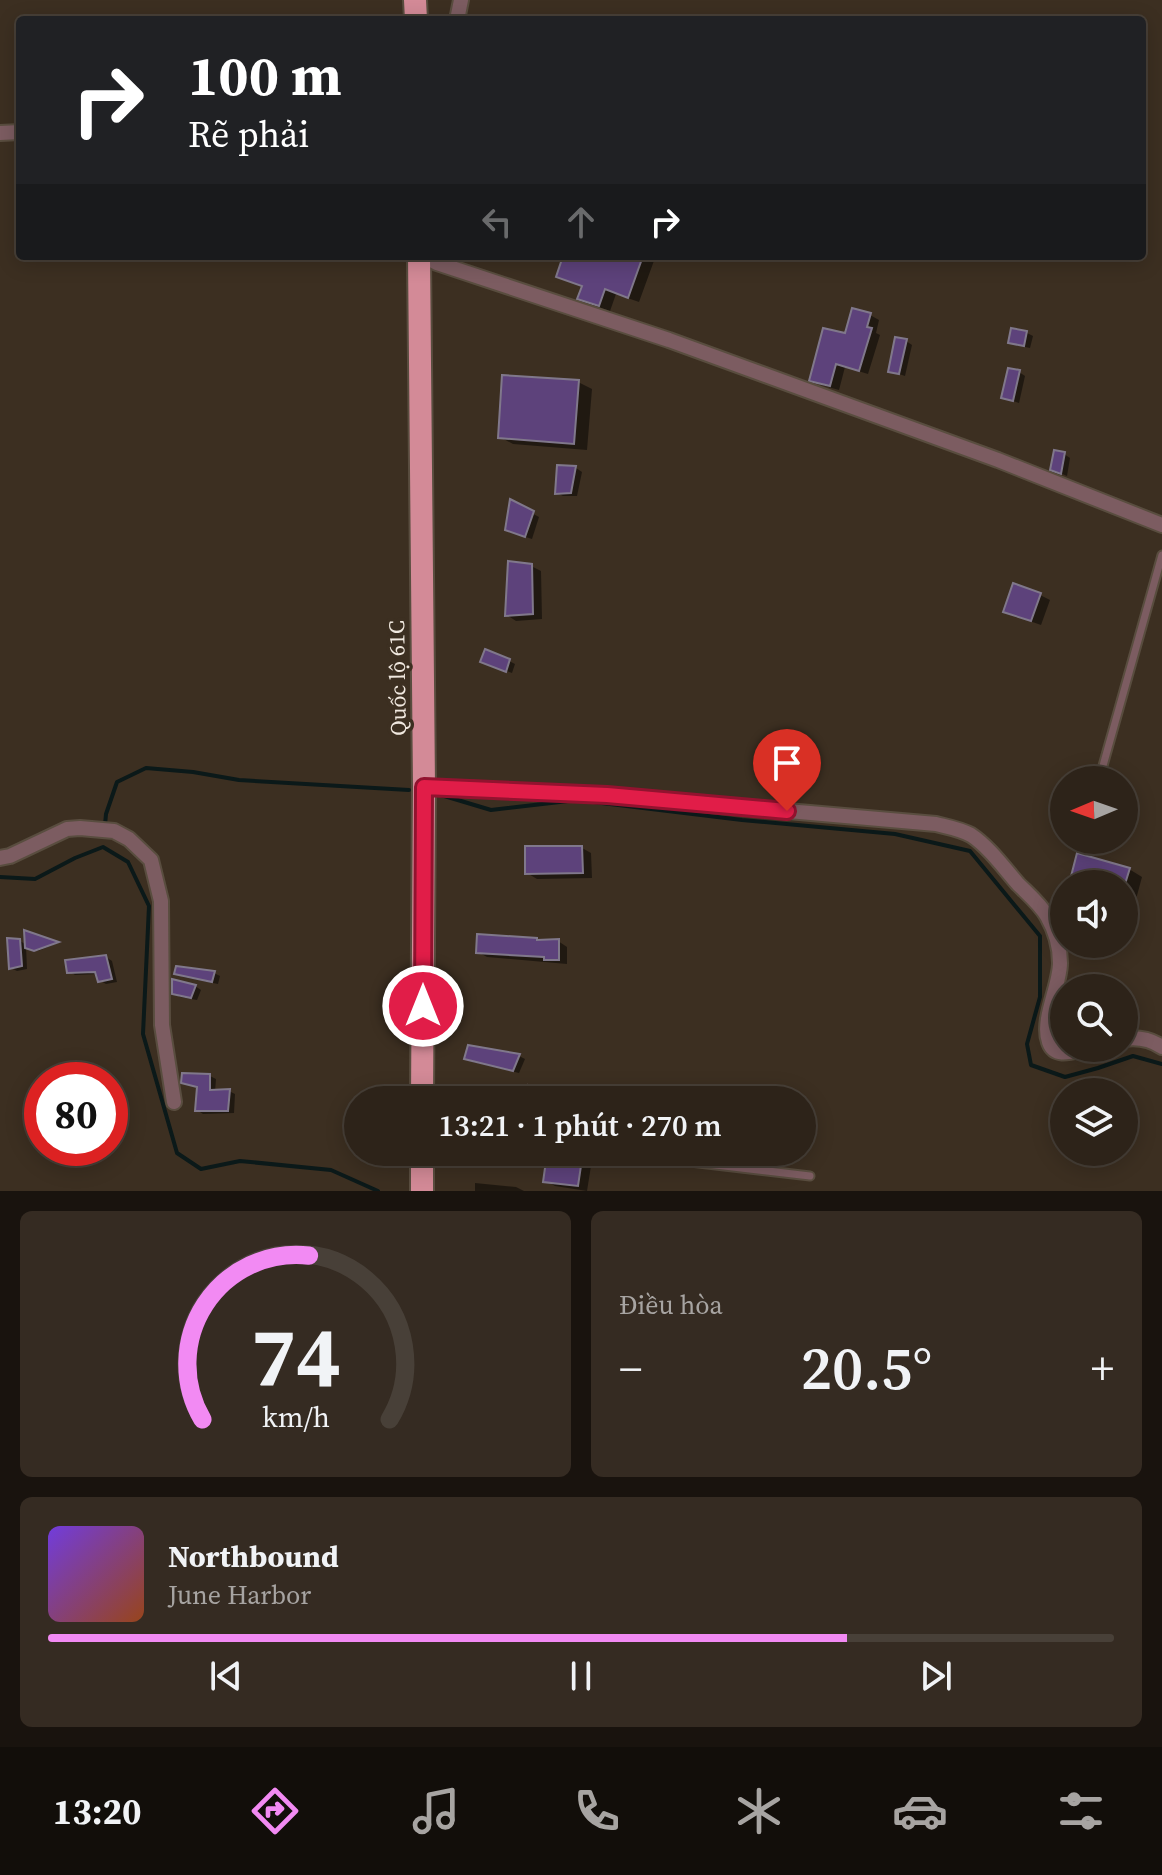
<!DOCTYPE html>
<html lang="vi">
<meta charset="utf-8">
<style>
:root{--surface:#2d2319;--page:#352b22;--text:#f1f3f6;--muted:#a7a4a2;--line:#484038;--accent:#f28af3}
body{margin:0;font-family:"Source Serif 4",serif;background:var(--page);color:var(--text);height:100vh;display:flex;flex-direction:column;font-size:30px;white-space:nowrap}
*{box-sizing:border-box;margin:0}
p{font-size:26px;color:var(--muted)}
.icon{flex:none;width:44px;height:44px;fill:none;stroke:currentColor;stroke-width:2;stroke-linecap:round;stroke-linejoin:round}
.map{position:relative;height:1191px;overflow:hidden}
.details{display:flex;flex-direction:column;gap:20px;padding:20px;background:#19130e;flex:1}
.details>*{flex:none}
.top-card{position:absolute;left:16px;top:16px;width:1130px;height:244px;border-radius:8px;box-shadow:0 4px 20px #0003,0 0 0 2px var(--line);background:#202124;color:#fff;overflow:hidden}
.needle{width:52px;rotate:268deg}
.controls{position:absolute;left:1050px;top:766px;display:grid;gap:16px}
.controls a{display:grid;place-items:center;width:88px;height:88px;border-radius:50%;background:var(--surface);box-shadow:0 4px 20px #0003,0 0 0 2px var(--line);font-size:40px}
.speed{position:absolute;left:24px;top:1062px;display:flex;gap:16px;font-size:40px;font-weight:700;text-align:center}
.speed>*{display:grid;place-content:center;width:104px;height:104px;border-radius:50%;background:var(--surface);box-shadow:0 4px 20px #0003,0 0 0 2px var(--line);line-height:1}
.speed .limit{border:12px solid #d22;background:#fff;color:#111}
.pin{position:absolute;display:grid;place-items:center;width:68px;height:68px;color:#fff;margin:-82px -34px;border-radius:50% 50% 50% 0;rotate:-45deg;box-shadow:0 0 8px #0007}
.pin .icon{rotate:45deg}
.me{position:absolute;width:88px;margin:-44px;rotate:0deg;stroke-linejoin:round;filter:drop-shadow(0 0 6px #0008)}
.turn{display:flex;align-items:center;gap:28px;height:168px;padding:0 40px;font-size:36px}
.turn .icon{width:104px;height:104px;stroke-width:2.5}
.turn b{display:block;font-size:56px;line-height:68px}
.lanes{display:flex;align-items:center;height:76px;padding:0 40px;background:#0003;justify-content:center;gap:40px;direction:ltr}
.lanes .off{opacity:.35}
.big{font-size:60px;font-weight:600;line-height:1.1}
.details .widget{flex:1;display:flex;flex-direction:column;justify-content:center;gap:12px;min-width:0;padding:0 28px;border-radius:12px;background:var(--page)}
.details .dial{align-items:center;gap:0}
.dial svg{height:208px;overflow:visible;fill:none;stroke:var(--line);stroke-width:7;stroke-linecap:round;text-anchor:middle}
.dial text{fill:var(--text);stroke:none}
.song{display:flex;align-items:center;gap:24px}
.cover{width:96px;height:96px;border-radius:12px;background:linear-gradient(135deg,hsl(260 70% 55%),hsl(20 70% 35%))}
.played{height:8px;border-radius:4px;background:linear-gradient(90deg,var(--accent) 75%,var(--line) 75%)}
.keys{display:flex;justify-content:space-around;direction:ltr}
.heat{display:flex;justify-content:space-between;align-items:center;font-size:44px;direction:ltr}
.details .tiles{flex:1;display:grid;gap:20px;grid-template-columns:1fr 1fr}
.widget:last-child{grid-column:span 2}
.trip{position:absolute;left:344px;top:1086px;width:472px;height:80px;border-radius:40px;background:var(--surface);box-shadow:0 4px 20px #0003,0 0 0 2px var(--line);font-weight:600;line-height:80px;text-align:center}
.menu{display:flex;height:128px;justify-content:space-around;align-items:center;background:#120e0a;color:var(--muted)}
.menu .icon{width:56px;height:56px}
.menu .current{color:var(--accent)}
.menu b{font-size:36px;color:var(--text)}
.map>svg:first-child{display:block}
.shadow{fill:#0007}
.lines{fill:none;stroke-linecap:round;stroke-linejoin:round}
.stream{stroke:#0b1919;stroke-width:4}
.building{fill:#5d427b;stroke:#80788b;stroke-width:2}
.service-casing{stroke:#594d3f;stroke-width:11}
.minor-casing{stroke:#594d3f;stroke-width:18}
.trunk-casing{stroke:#594d3f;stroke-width:26}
.service{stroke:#7c5c61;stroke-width:7}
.minor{stroke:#7c5c61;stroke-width:14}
.trunk{stroke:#d38a97;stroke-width:22}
.route-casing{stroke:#92132f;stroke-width:20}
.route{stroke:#e11d48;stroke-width:14}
.labels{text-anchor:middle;stroke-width:7;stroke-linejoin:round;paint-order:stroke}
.street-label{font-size:22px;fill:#f0e8df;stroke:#3c2f21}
</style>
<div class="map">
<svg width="1162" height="1191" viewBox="0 0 1162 1191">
<rect width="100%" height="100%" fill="#3c2f21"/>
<g class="shadow">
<path d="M 565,256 L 651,256 L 655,258 L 639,302 L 616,294 L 610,311 L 590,304 L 580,298 L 583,287 L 558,276 Z"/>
<path d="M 870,315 L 879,320 L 876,333 L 880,335 L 868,374 L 845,367 L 839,390 L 821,385 L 812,380 L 846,336 Z"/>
<path d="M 1013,330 L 1027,333 L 1033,336 L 1030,348 L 1016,345 L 1011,342 Z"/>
<path d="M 906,341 L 912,345 L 905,376 L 890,371 Z"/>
<path d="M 1019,372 L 1025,376 L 1019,403 L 1003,397 Z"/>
<path d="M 578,382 L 592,389 L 587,450 L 513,444 L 500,437 Z"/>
<path d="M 1064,454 L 1070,458 L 1067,476 L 1058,472 Z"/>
<path d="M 559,467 L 576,468 L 582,472 L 577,496 L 563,496 L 557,493 Z"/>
<path d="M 511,502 L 539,517 L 532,539 L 513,533 Z"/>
<path d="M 531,566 L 541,571 L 542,619 L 516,621 L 507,615 Z"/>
<path d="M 1040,595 L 1050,600 L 1041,625 L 1015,616 L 1006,611 Z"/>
<path d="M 509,661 L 515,664 L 512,673 L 489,664 Z"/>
<path d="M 582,848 L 591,853 L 592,878 L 537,879 L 527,873 Z"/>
<path d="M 1129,869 L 1142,877 L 1129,925 L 1124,924 L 1124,884 L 1071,884 Z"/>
<path d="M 26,933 L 58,943 L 38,951 L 26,946 L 27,969 L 17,971 L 11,968 L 20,941 L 27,945 Z"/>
<path d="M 558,941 L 567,947 L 567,964 L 487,957 L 478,952 L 540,942 Z"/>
<path d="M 1071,944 L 1096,944 L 1093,954 L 1084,951 Z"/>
<path d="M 106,957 L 112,961 L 117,982 L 106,984 L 99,980 L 98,974 L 75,975 L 69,971 Z"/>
<path d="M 177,973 L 214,973 L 220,976 L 218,984 L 183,977 Z"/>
<path d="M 195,986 L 201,990 L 197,1000 L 180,997 L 174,993 Z"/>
<path d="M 1064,1004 L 1064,1030 L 1060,1028 Z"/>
<path d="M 519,1056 L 525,1059 L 519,1073 L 473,1062 L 467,1058 Z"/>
<path d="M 210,1076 L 216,1079 L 215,1092 L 229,1091 L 235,1094 L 234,1113 L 203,1114 L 197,1110 L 199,1088 L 183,1082 Z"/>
<path d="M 581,1161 L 591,1166 L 587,1191 L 555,1186 L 546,1181 Z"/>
<path d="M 475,1183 L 516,1187 L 524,1191 L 475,1191 Z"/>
</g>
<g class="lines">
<g class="stream">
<path d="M 441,795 L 491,810 L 577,800 L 742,820 L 895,834 L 970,851 L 1040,936 L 1040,997 L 1027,1044 L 1031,1065 L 1065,1077 L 1098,1068 L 1133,1056 L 1162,1064"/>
<path d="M 105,825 L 106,814 L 117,782 L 146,768 L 193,772 L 239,780 L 409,790"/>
<path d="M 0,877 L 35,879 L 75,858 L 103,847 L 128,862 L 149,906 L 143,1034 L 177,1153 L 201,1169 L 240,1161 L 331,1170 L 378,1191"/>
</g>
</g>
<g class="building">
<path d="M 563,256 L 643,256 L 628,298 L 605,289 L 599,306 L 577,299 L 582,286 L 556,277 Z"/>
<path d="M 852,308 L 871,313 L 867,327 L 872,328 L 859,371 L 836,364 L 830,386 L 809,381 L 823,328 L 845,333 Z"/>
<path d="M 1011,328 L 1027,331 L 1024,346 L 1008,343 Z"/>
<path d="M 895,337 L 907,339 L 899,374 L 888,372 Z"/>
<path d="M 1008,368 L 1020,370 L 1013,401 L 1001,398 Z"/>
<path d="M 502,375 L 579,380 L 574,444 L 498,438 Z"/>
<path d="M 1054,450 L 1065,452 L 1061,474 L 1050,470 Z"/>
<path d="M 557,465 L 576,466 L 571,493 L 555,494 Z"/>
<path d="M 510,499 L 534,511 L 525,537 L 505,530 Z"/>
<path d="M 508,561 L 532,564 L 533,614 L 505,616 Z"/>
<path d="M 1013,583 L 1041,593 L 1031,621 L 1003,612 Z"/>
<path d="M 485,649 L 510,659 L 506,672 L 480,662 Z"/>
<path d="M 525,846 L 582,846 L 583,873 L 525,874 Z"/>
<path d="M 1077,853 L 1130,868 L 1125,884 L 1069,884 Z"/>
<path d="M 24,930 L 59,942 L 34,951 L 25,948 Z"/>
<path d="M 477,934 L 537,938 L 537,940 L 559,939 L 559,960 L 544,960 L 544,957 L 476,953 Z"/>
<path d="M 7,938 L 20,939 L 22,966 L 9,969 Z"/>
<path d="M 106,955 L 112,979 L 98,982 L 95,972 L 67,973 L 65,960 Z"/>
<path d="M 176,966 L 215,971 L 212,982 L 174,974 Z"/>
<path d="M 172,979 L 196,985 L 191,998 L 172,994 Z"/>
<path d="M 468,1045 L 520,1054 L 513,1071 L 464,1059 Z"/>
<path d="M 182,1073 L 210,1074 L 210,1090 L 230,1089 L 228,1111 L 195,1111 L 197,1087 L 181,1083 Z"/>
<path d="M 528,1085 L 570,1096 L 570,1100 L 526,1100 Z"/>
<path d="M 547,1154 L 582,1159 L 578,1186 L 543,1182 Z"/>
</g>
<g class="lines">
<defs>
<g id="service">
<path d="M 1099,780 L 1162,555"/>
<path d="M 605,1152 L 810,1176"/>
</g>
<g id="minor">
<path d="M 457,20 L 461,0"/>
<path d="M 0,133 L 20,132"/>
<path d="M 424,256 L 437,263 L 669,340 L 998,460 L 1162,525"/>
<path d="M 424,787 L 607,795 L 936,824 C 948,827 960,829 971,835 C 989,847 1004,868 1018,884 C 1028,894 1040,904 1047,916 C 1055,930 1060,947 1060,963 C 1060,986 1041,1020 1049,1042 C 1055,1059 1073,1051 1086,1048"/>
<path d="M 0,858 L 10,856 L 67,829 L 80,828 L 114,831 L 129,839 L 151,860 L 161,901 L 162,1025 L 174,1102"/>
<path d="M 1124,1039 C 1138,1037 1150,1039 1162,1047"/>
</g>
<g id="trunk">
<path d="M 415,0 L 416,20"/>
<path d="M 419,256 L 424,787 L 422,1100"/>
<path d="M 422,1191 L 422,1152"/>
</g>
</defs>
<use href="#service" class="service-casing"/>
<use href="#minor" class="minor-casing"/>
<use href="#trunk" class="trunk-casing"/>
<use href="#service" class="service"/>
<use href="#minor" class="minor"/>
<use href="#trunk" class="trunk"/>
</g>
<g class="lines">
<defs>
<path id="route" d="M 423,1006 L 424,787 L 607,795 L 787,811"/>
</defs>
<use href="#route" class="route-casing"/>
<use href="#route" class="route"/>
</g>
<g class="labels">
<g class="street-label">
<text transform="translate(397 678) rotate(-91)" y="8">Quốc lộ 61C</text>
</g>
</g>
</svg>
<div class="controls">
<a><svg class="needle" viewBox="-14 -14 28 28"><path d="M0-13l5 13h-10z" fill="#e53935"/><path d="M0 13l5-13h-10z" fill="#a7a4a2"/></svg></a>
<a><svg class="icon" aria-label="sound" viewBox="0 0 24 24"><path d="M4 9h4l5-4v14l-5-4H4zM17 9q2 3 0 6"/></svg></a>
<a><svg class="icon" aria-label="search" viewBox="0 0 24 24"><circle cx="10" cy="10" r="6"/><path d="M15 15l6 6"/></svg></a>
<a><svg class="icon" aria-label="layers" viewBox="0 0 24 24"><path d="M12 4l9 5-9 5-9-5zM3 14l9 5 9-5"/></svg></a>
</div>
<div class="speed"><div class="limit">80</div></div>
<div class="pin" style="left:787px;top:811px;background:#d93025"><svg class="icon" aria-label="arrive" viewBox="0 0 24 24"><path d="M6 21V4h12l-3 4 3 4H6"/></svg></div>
<svg class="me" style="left:423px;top:1006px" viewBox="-20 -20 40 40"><circle r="17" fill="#e11d48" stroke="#fff" stroke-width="3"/><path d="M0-11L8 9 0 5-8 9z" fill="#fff"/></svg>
<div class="trip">13:21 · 1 phút · 270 m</div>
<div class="top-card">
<div class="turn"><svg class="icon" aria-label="right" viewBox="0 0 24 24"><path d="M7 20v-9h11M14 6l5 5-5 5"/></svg><div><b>100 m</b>Rẽ phải</div></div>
<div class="lanes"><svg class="icon off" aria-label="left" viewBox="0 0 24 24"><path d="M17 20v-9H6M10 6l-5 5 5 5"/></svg><svg class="icon off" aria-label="ahead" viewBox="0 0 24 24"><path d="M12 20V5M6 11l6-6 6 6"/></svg><svg class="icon" aria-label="right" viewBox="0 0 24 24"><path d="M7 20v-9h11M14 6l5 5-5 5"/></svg></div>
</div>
</div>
<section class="details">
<div class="tiles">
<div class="widget dial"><svg viewBox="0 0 100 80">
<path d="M14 69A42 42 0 1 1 86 69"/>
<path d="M14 69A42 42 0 0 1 55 6" stroke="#f28af3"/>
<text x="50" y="56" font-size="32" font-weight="700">74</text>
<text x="50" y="72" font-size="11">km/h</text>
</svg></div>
<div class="widget"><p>Điều hòa</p>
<div class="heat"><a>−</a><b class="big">20.5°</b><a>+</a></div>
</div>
<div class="widget">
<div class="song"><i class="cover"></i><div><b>Northbound</b><p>June Harbor</p></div></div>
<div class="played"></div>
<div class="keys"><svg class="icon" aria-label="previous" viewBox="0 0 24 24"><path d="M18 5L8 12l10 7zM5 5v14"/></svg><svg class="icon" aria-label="pause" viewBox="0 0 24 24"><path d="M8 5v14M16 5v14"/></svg><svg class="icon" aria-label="next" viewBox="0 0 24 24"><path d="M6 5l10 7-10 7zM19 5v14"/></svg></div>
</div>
</div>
</section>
<nav class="menu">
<b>13:20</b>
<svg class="icon current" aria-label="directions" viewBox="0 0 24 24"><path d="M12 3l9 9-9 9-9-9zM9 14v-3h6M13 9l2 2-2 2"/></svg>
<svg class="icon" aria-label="music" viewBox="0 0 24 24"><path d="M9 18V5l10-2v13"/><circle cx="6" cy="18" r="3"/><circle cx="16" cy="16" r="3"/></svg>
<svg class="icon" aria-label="phone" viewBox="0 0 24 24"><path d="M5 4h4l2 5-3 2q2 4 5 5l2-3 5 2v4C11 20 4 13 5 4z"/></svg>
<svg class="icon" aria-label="climate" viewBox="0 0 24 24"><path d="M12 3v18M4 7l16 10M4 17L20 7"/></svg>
<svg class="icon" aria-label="car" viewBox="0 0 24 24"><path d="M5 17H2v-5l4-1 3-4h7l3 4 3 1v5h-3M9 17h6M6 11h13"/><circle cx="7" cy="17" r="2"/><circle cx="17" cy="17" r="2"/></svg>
<svg class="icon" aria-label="filters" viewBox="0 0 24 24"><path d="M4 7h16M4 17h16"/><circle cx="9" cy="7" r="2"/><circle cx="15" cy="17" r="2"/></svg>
</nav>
